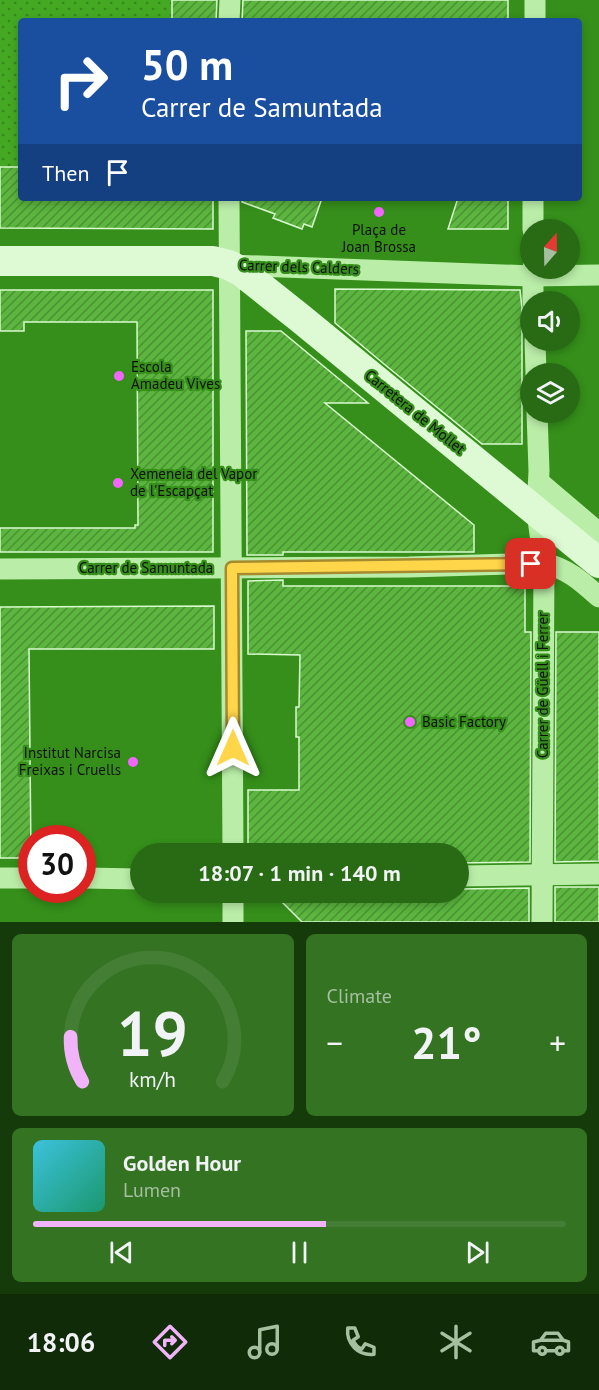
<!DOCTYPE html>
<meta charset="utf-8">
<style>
:root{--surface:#286b14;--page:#347322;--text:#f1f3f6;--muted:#a5bfa0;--line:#447e34;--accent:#f1b4fa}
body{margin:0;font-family:"PT Sans",sans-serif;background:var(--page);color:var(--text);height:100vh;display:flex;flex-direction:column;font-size:22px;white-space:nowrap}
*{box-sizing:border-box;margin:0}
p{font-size:20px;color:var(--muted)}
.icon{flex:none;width:33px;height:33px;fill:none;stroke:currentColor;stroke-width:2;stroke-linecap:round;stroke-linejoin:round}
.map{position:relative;height:922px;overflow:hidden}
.panel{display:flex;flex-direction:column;gap:12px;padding:12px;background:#163b0b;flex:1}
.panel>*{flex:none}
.hud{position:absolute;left:18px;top:18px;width:564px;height:183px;border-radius:6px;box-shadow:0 3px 9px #0003;background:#1a4fa0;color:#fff;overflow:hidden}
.needle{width:39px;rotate:20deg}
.tools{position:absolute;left:520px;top:219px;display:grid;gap:12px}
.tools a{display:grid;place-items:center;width:60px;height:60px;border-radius:50%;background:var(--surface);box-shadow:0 3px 9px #0003;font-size:30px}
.speed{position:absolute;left:18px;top:825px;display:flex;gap:12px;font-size:30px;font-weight:700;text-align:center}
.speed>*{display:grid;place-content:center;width:78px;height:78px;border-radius:50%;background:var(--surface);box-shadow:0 3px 9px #0003;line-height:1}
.speed .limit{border:9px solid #d22;background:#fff;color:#111}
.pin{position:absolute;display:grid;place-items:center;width:51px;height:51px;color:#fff;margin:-26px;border-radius:12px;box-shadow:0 3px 9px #0006}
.me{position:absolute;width:66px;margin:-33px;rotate:0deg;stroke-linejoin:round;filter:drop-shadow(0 0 4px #0008)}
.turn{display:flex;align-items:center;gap:21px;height:126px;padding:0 24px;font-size:27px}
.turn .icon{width:78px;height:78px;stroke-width:2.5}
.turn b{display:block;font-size:42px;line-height:51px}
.then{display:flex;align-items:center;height:57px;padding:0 24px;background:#0003;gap:12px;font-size:22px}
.big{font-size:45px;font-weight:700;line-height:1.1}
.panel .widget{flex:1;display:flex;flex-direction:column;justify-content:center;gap:9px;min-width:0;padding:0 21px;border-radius:9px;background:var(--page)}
.panel .dial{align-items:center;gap:0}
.dial svg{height:156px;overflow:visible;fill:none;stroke:var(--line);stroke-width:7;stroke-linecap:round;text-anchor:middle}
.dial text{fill:var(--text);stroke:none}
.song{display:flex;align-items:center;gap:18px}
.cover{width:72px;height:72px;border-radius:9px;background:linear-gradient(135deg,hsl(190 70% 55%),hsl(160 70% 35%))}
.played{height:6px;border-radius:3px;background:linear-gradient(90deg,var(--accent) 55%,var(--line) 55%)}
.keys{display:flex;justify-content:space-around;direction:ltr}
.heat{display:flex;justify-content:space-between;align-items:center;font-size:33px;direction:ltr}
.panel .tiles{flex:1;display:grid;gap:12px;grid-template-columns:1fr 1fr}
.widget:last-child{grid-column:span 2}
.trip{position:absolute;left:130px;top:843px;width:339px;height:60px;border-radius:30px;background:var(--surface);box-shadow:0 3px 9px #0003;font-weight:700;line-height:60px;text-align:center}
.dock{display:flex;height:96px;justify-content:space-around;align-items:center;background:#102b08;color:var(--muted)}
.dock .icon{width:42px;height:42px}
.dock .on{color:var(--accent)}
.dock b{font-size:27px;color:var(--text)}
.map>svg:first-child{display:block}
.park{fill:url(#park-dots)}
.building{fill:url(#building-hatch);stroke:#d9face;stroke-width:1.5}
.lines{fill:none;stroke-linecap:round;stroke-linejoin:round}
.street{stroke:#baeea8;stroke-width:21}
.secondary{stroke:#defad5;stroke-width:30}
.route-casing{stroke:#a68a30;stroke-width:15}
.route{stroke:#ffd54a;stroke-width:10}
.poi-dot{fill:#f266ff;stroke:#358f1a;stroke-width:2}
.labels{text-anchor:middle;stroke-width:4.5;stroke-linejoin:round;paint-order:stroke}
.poi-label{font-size:15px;fill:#111;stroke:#358f1a;text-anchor:start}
.street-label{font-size:15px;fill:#111;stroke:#358f1a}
</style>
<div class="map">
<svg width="599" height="922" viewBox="0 0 599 922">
<defs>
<pattern id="park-dots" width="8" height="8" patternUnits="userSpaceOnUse" patternTransform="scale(1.5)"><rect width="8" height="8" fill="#44a823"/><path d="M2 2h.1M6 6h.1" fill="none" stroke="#37871d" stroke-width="1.8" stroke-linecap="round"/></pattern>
<pattern id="building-hatch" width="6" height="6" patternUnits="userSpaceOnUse" patternTransform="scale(1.5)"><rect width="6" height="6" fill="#5bb53e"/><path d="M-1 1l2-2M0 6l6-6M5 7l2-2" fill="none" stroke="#4a9233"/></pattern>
</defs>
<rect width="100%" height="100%" fill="#358f1a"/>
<path class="park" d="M 0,0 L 172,0 L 172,21 L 21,21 L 21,167 L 0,167 Z"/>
<g class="building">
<path d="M 172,0 L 217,0 L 216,21 L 172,21 Z"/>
<path d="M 243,0 L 508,0 L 508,21 L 242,21 Z"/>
<path d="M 0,167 L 21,167 L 21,198 L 213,198 L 213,229 L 0,228 Z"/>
<path d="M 242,198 L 322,198 L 312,227 L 304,224 L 302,229 L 273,218 L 275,214 L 242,202 Z"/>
<path d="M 458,198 L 508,198 L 508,229 L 448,229 Z"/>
<path d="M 335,289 L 520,290 L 522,308 L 522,444 L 482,444 L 384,364 L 335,323 Z"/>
<path d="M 0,290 L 213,290 L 213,552 L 0,552 L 0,528 L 135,528 L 135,525 L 138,525 L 137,322 L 24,322 L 24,331 L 0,331 Z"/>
<path d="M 246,331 L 281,331 L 368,403 L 325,403 L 474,525 L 474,552 L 283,552 L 283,555 L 247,555 Z"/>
<path d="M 283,580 L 283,586 L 525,586 L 525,632 L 531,632 L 530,862 L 459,863 L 459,854 L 248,854 L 248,790 L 299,790 L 299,737 L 296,737 L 296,707 L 299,707 L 300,655 L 248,654 L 248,581 Z"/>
<path d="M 214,606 L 214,649 L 29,649 L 31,858 L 0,858 L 0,607 Z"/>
<path d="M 556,632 L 599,632 L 599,861 L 555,862 Z"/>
<rect x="555" y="887" width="44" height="35"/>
<path d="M 529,888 L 529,922 L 302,922 L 272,892 L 459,892 L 459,889 Z"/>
</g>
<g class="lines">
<g class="street">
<path d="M 229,21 L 230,0"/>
<path d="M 535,21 L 535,0"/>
<path d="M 229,198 L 233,854"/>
<path d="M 533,230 L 533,198"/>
<path d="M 230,265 L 532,276 L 599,275"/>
<path d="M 533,268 L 533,302"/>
<path d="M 535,340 L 536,374"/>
<path d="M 537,412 L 539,471 L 537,512 L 544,563 L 542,922"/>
<path d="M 539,482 L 599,533"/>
<path d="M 0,569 L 409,567 L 544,563 C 568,569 581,581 599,597"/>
<path d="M 459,876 L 599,874"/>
<path d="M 0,878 L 32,878"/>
<path d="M 82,878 L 141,879"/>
<path d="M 233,922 L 233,892"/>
</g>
<path class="secondary" d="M 0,261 L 213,261 L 229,265 L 242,272 L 300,318 L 599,563"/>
</g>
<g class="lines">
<defs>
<path id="route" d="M 233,748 L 232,568 L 531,564"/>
</defs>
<use href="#route" class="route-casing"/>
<use href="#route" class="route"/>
</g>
<g class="poi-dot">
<circle cx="379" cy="212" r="6"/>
<circle cx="119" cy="376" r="6"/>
<circle cx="118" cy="483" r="6"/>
<circle cx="410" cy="722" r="6"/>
<circle cx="133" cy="762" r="6"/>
</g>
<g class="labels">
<g class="poi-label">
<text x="379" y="235" text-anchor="middle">Plaça de<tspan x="379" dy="17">Joan Brossa</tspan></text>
<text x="131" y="372">Escola<tspan x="131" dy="17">Amadeu Vives</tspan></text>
<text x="130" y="479">Xemeneia del Vapor<tspan x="130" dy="17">de l'Escapçat</tspan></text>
<text x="422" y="727">Basic Factory</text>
<text x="121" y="758" text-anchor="end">Institut Narcisa<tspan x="121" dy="17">Freixas i Cruells</tspan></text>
</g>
<g class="street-label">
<text transform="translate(299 267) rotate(2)" y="5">Carrer dels Calders</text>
<text transform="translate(415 412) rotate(39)" y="5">Carretera de Mollet</text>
<text x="146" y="573">Carrer de Samuntada</text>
<text transform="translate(543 685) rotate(-90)" y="5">Carrer de Güell i Ferrer</text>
</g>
</g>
</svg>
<div class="tools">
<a><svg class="needle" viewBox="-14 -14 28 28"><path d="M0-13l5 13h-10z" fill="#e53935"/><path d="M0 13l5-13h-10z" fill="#a5bfa0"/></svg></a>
<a><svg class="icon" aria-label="sound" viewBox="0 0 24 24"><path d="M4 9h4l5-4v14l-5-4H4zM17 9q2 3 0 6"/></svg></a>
<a><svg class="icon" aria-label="layers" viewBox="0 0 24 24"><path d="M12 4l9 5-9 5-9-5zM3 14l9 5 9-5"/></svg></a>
</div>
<div class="speed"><div class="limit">30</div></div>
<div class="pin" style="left:531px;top:564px;background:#d93025"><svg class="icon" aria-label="arrive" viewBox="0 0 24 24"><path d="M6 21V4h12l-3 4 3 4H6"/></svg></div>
<svg class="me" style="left:233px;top:748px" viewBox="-20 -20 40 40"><path d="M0-17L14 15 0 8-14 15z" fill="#ffd54a" stroke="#fff" stroke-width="4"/></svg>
<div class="trip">18:07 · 1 min · 140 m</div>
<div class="hud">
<div class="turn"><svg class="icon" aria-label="right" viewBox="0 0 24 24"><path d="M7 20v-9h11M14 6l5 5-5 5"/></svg><div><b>50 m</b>Carrer de Samuntada</div></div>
<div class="then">Then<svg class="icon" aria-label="arrive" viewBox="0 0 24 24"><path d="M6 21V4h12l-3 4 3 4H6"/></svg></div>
</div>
</div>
<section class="panel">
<div class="tiles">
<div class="widget dial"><svg viewBox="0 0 100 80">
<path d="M14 69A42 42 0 1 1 86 69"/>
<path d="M14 69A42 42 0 0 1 8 46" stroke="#f1b4fa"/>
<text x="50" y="56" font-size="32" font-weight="700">19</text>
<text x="50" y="72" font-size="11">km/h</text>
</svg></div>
<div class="widget"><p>Climate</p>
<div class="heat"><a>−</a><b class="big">21°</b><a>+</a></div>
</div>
<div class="widget">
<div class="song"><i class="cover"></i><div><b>Golden Hour</b><p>Lumen</p></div></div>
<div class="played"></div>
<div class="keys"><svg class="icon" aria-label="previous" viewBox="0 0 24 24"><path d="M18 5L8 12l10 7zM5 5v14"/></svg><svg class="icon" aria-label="pause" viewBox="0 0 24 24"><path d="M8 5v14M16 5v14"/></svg><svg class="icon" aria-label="next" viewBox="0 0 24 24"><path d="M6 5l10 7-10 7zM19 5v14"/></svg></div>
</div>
</div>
</section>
<nav class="dock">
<b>18:06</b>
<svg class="icon on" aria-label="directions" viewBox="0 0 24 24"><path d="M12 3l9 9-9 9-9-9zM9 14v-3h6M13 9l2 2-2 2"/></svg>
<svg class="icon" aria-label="music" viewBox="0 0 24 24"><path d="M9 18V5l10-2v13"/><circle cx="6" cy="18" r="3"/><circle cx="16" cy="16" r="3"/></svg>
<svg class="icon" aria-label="phone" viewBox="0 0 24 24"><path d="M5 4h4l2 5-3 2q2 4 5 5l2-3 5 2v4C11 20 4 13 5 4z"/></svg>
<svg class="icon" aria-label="climate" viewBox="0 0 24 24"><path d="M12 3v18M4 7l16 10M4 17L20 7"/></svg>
<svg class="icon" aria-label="car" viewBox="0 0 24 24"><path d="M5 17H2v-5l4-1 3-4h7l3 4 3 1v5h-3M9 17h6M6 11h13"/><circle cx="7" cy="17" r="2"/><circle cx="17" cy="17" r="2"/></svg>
</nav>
